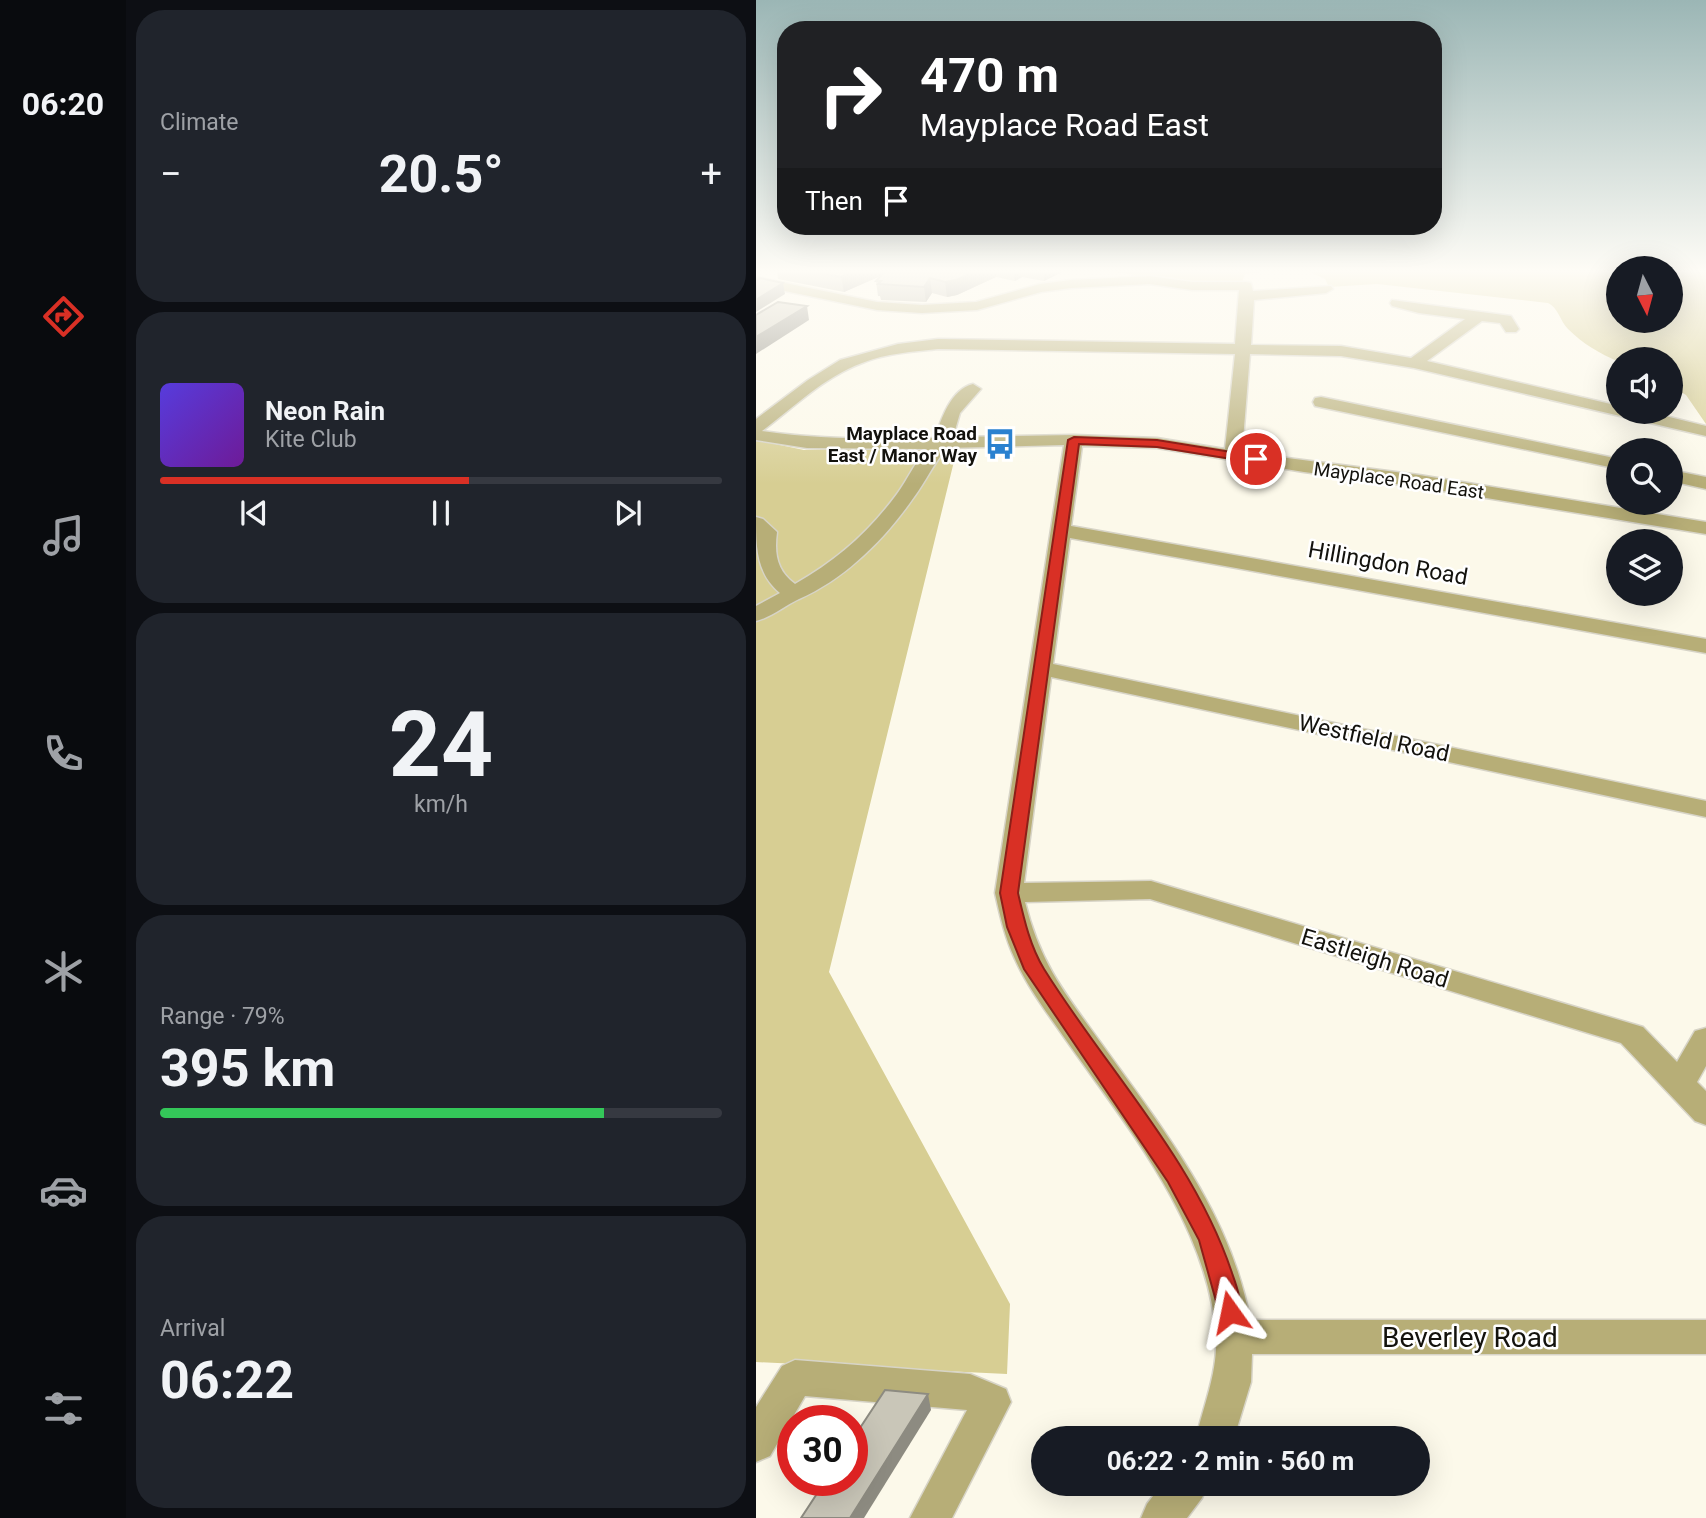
<!DOCTYPE html>
<meta charset="utf-8">
<style>
:root{--surface:#171b24;--page:#20242c;--text:#f1f3f6;--muted:#9ea1a6;--line:#363941;--accent:#d93025}
body{margin:0;font-family:Roboto,sans-serif;background:var(--page);color:var(--text);height:100vh;display:flex;flex-direction:column;font-size:26px;white-space:nowrap}
*{box-sizing:border-box;margin:0}
p{font-size:23px;color:var(--muted)}
.icon{flex:none;width:38px;height:38px;fill:none;stroke:currentColor;stroke-width:2;stroke-linecap:round;stroke-linejoin:round}
.map{position:relative;flex:1;overflow:hidden}
.side{display:flex;flex-direction:column;gap:10px;padding:10px;background:#0d0f14;width:630px}
.side>*{flex:none}
.guide{position:absolute;left:21px;top:21px;width:665px;height:214px;border-radius:28px;box-shadow:0 7px 28px #0002;background:#202124;color:#fff;overflow:hidden}
.needle{width:46px;rotate:174deg}
.tools{position:absolute;left:850px;top:256px;display:grid;gap:14px}
.tools a{display:grid;place-items:center;width:77px;height:77px;border-radius:50%;background:var(--surface);box-shadow:0 7px 28px #0002;font-size:35px}
.speed{position:absolute;left:21px;top:1405px;display:flex;gap:14px;font-size:35px;font-weight:700;text-align:center}
.speed>*{display:grid;place-content:center;width:91px;height:91px;border-radius:50%;background:var(--surface);box-shadow:0 7px 28px #0002;line-height:1}
.speed .limit{border:10px solid #d22;background:#fff;color:#111}
.pin{position:absolute;display:grid;place-items:center;width:60px;height:60px;color:#fff;margin:-30px;border:4px solid #fff;border-radius:50%;box-shadow:0 2px 7px #0007}
.me{position:absolute;width:77px;margin:-38px;rotate:348deg;stroke-linejoin:round;filter:drop-shadow(0 0 5px #0008)}
.turn{display:flex;align-items:center;gap:24px;height:147px;padding:0 28px;font-size:32px}
.turn .icon{width:91px;height:91px;stroke-width:2.5}
.turn b{display:block;font-size:49px;line-height:60px}
.then{display:flex;align-items:center;height:66px;padding:0 28px;background:#0003;gap:14px;font-size:26px}
.big{font-size:52px;font-weight:700;line-height:1.1}
.side .widget{flex:1;display:flex;flex-direction:column;justify-content:center;gap:10px;min-width:0;padding:0 24px;border-radius:28px;background:var(--page)}
.side .dial{align-items:center;gap:0}
.dial b{font-size:91px;line-height:1}
.song{display:flex;align-items:center;gap:21px}
.cover{width:84px;height:84px;border-radius:10px;background:linear-gradient(135deg,hsl(250 70% 55%),hsl(280 70% 35%))}
.played{height:7px;border-radius:4px;background:linear-gradient(90deg,var(--accent) 55%,var(--line) 55%)}
.keys{display:flex;justify-content:space-around;direction:ltr}
.heat{display:flex;justify-content:space-between;align-items:center;font-size:38px;direction:ltr}
.charge{height:10px;border-radius:5px;background:linear-gradient(90deg,#34c759 79%,var(--line) 0)}
.trip{position:absolute;left:275px;top:1426px;width:399px;height:70px;border-radius:35px;background:var(--surface);box-shadow:0 7px 28px #0002;font-weight:700;line-height:70px;text-align:center}
main{display:flex;flex:1;min-height:0}
.tabs{display:flex;flex-direction:column;width:126px;justify-content:space-around;align-items:center;background:#090b0e;color:var(--muted)}
.tabs .icon{width:49px;height:49px}
.tabs .on{color:var(--accent)}
.tabs b{font-size:32px;color:var(--text)}
.map>svg:first-child{display:block}
.green{fill:#d7ce93}
.lines{fill:none;stroke-linecap:round;stroke-linejoin:round}
.minor-casing{stroke:#d7d4c7;stroke-width:3}
.minor{fill:#b7ae77;fill-rule:evenodd}
.wall{fill:#adaa9e}
.shaded-wall{fill:#8d8b81}
.building{fill:#c9c6b8;stroke:#8d8b81;stroke-width:2}
.route{fill:#d93025;stroke:#8d1f18;stroke-width:2}
.labels{text-anchor:middle;stroke-width:5;stroke-linejoin:round;paint-order:stroke}
.far-poi-label{font-size:19px;font-weight:bold;fill:#13120d;stroke:#fff;text-anchor:end}
.far-street-label{font-size:19px;fill:#13120d;stroke:#fff}
.street-label{font-size:23px;fill:#13120d;stroke:#fff}
.near-street-label{font-size:28px;fill:#13120d;stroke:#fff}
</style>
<main>
<nav class="tabs">
<b>06:20</b>
<svg class="icon on" aria-label="directions" viewBox="0 0 24 24"><path d="M12 3l9 9-9 9-9-9zM9 14v-3h6M13 9l2 2-2 2"/></svg>
<svg class="icon" aria-label="music" viewBox="0 0 24 24"><path d="M9 18V5l10-2v13"/><circle cx="6" cy="18" r="3"/><circle cx="16" cy="16" r="3"/></svg>
<svg class="icon" aria-label="phone" viewBox="0 0 24 24"><path d="M5 4h4l2 5-3 2q2 4 5 5l2-3 5 2v4C11 20 4 13 5 4z"/></svg>
<svg class="icon" aria-label="climate" viewBox="0 0 24 24"><path d="M12 3v18M4 7l16 10M4 17L20 7"/></svg>
<svg class="icon" aria-label="car" viewBox="0 0 24 24"><path d="M5 17H2v-5l4-1 3-4h7l3 4 3 1v5h-3M9 17h6M6 11h13"/><circle cx="7" cy="17" r="2"/><circle cx="17" cy="17" r="2"/></svg>
<svg class="icon" aria-label="filters" viewBox="0 0 24 24"><path d="M4 7h16M4 17h16"/><circle cx="9" cy="7" r="2"/><circle cx="15" cy="17" r="2"/></svg>
</nav>
<section class="side">
<div class="widget"><p>Climate</p>
<div class="heat"><a>−</a><b class="big">20.5°</b><a>+</a></div>
</div>
<div class="widget">
<div class="song"><i class="cover"></i><div><b>Neon Rain</b><p>Kite Club</p></div></div>
<div class="played"></div>
<div class="keys"><svg class="icon" aria-label="previous" viewBox="0 0 24 24"><path d="M18 5L8 12l10 7zM5 5v14"/></svg><svg class="icon" aria-label="pause" viewBox="0 0 24 24"><path d="M8 5v14M16 5v14"/></svg><svg class="icon" aria-label="next" viewBox="0 0 24 24"><path d="M6 5l10 7-10 7zM19 5v14"/></svg></div>
</div>
<div class="widget dial"><b>24</b><p>km/h</p></div>
<div class="widget"><p>Range · 79%</p><b class="big">395 km</b><div class="charge"></div></div>
<div class="widget"><p>Arrival</p><b class="big">06:22</b></div>
</section>
<div class="map">
<svg width="950" height="1518" viewBox="0 0 950 1518">
<rect width="100%" height="100%" fill="#fcf9ea"/>
<g class="green">
<path d="M 358,272 L 505,272 L 489,274 L 486,282 L 438,283 Z"/>
<path d="M 554,272 L 863,272 L 863,320 L 915,320 L 915,272 L 950,272 L 950,424 L 930,395 L 915,386 L 915,359 L 863,359 L 863,362 C 843,353 827,344 812,329 C 804,321 802,307 792,303 L 621,284 L 573,287 L 569,279 Z"/>
<path d="M 0,440 L 48,450 L 202,445 L 73,972 L 254,1304 L 251,1374 L 0,1362 Z"/>
</g>
<g class="lines">
<defs>
<g id="minor">
<path d="M 394,276 L 436,282 L 490,282 L 495,283 L 497,291 L 575,286 L 577,289 L 570,293 L 498,300 L 495,345 L 585,346 L 655,358 L 709,319 L 663,313 L 636,306 L 634,303 L 636,300 L 755,316 L 763,329 L 760,332 L 750,332 L 744,323 L 726,321 L 671,361 L 863,406 L 863,411 L 889,411 L 950,426 L 950,436 L 658,368 L 585,356 L 494,354 L 486,452 L 663,475 L 950,522 L 950,534 L 663,487 L 548,472 L 401,448 L 326,446 L 315,526 L 950,639 L 950,653 L 314,538 L 297,664 L 950,801 L 950,817 L 295,677 L 268,883 L 395,881 L 887,1027 L 921,1062 L 939,1031 L 950,1028 L 950,1066 L 941,1082 L 950,1091 L 950,1125 L 939,1121 L 865,1043 L 394,899 L 269,902 C 285,967 312,997 350,1050 C 410,1133 476,1217 494,1320 L 950,1320 L 950,1354 L 496,1354 L 495,1382 L 478,1438 L 440,1438 C 448,1404 462,1372 460,1335 C 452,1224 371,1127 310,1040 C 292,1014 272,988 259,959 C 249,938 244,915 239,893 L 308,445 L 191,448 C 177,464 170,481 158,497 C 129,539 89,579 43,599 C 28,606 16,617 0,621 L 0,606 L 24,593 C 0,573 0,546 0,517 L 7,519 L 21,532 C 18,554 21,571 39,584 C 81,560 112,533 141,494 C 152,479 159,462 171,449 L 51,448 L 0,440 L 0,419 L 52,380 L 84,360 L 142,344 L 182,339 L 479,344 L 483,290 L 436,290 L 394,284 L 315,288 L 285,292 L 221,310 L 166,313 L 121,310 L 0,285 L 0,277 L 121,302 L 166,305 L 220,302 L 284,284 L 315,280 ZM 182,349 L 479,354 L 469,449 L 401,438 L 318,435 L 197,437 L 204,413 L 225,389 L 217,384 C 195,389 185,419 179,438 C 120,439 64,440 6,431 C 38,407 68,377 106,363 C 130,353 157,352 182,349 Z"/>
<path d="M 565,397 L 863,459 L 863,469 L 559,406 L 557,402 L 559,398 Z"/>
<path d="M 915,470 L 950,477 L 950,489 L 915,481 Z"/>
<path d="M 39,1360 L 214,1374 L 250,1389 L 255,1402 L 196,1518 L 154,1518 L 211,1410 L 49,1396 L 14,1456 L 0,1462 L 0,1407 L 26,1366 Z"/>
<path d="M 406,1484 L 452,1484 L 446,1498 L 431,1518 L 385,1518 L 391,1504 Z"/>
</g>
</defs>
<use href="#minor" class="minor-casing"/>
<use href="#minor" class="minor"/>
</g>
<path class="wall" d="M 21,272 L 306,272 L 288,281 L 266,277 L 259,281 L 240,277 L 201,295 L 191,297 L 176,293 L 170,302 L 125,300 L 124,296 L 122,296 L 120,281 L 124,276 L 88,292 L 22,279 Z"/>
<g class="shaded-wall">
<path d="M 98,272 L 134,272 L 88,292 L 85,277 Z"/>
<path d="M 217,272 L 240,272 L 240,277 L 201,295 L 191,297 L 189,282 Z"/>
<path d="M 258,272 L 265,272 L 266,277 L 259,281 Z"/>
<path d="M 288,272 L 306,272 L 288,281 Z"/>
<path d="M 174,278 L 176,293 L 170,302 L 168,287 Z"/>
<path d="M 27,283 L 29,294 L 0,312 L 0,300 Z"/>
<path d="M 51,306 L 53,320 L 0,354 L 0,337 Z"/>
<path d="M 172,1394 L 175,1410 L 108,1518 L 94,1518 Z"/>
</g>
<g class="building">
<path d="M 58,272 L 98,272 L 85,277 Z"/>
<path d="M 128,272 L 217,272 L 200,280 L 189,282 L 174,278 L 168,287 L 122,284 L 125,281 L 120,281 Z"/>
<path d="M 4,278 L 27,283 L 0,300 L 0,281 Z"/>
<path d="M 22,302 L 51,306 L 0,337 L 0,315 Z"/>
<path d="M 129,1390 L 172,1394 L 94,1518 L 45,1518 L 70,1480 L 96,1480 L 96,1440 Z"/>
</g>
<linearGradient id="sky" x2="0" y2="1"><stop stop-color="#9bb6b5"/><stop offset="0.56" stop-color="#fefcf6"/><stop offset="1" stop-color="#fefcf6" stop-opacity="0"/></linearGradient>
<rect width="950" height="484" fill="url(#sky)"/>
<path class="route" d="M 318,437 L 401,440 L 500,456 L 506,459 L 500,463 L 401,447 L 323,444 L 262,893 C 268,919 274,946 288,969 C 351,1070 438,1159 476,1273 C 481,1287 488,1306 482,1319 L 474,1323 L 465,1319 L 443,1240 L 412,1182 L 268,969 L 251,927 L 244,893 L 312,440 Z"/>
<defs>
<symbol id="bus-bare" viewBox="-9 -9 18 18"><path d="M-5-6H5V4H4V6H2V4H-2V6H-4V4H-5ZM-3.5-4V0h7V-4ZM-3.5 1.2v1.5H-2V1.2ZM2 1.2v1.5H3.5V1.2Z" fill="#2a81cf" stroke="#fff" stroke-width="2.5" paint-order="stroke"/></symbol>
</defs>
<g fill-rule="evenodd">
<use href="#bus-bare" x="222" y="422" width="44" height="44"/>
</g>
<g class="labels">
<g class="far-poi-label">
<text x="221" y="440">Mayplace Road<tspan x="221" dy="22">East / Manor Way</tspan></text>
</g>
<g class="far-street-label">
<text transform="translate(643 480) rotate(8)" y="7">Mayplace Road East</text>
</g>
<g class="street-label">
<text transform="translate(632 563) rotate(10)" y="8">Hillingdon Road</text>
<text transform="translate(618 738) rotate(12)" y="8">Westfield Road</text>
<text transform="translate(619 958) rotate(17)" y="8">Eastleigh Road</text>
</g>
<g class="near-street-label">
<text x="714" y="1347">Beverley Road</text>
</g>
</g>
</svg>
<div class="tools">
<a><svg class="needle" viewBox="-14 -14 28 28"><path d="M0-13l5 13h-10z" fill="#e53935"/><path d="M0 13l5-13h-10z" fill="#9ea1a6"/></svg></a>
<a><svg class="icon" aria-label="sound" viewBox="0 0 24 24"><path d="M4 9h4l5-4v14l-5-4H4zM17 9q2 3 0 6"/></svg></a>
<a><svg class="icon" aria-label="search" viewBox="0 0 24 24"><circle cx="10" cy="10" r="6"/><path d="M15 15l6 6"/></svg></a>
<a><svg class="icon" aria-label="layers" viewBox="0 0 24 24"><path d="M12 4l9 5-9 5-9-5zM3 14l9 5 9-5"/></svg></a>
</div>
<div class="speed"><div class="limit">30</div></div>
<div class="pin" style="left:500px;top:459px;background:#d93025"><svg class="icon" aria-label="arrive" viewBox="0 0 24 24"><path d="M6 21V4h12l-3 4 3 4H6"/></svg></div>
<svg class="me" style="left:474px;top:1312px" viewBox="-20 -20 40 40"><path d="M0-17L14 15 0 8-14 15z" fill="#d93025" stroke="#fff" stroke-width="4"/></svg>
<div class="trip">06:22 · 2 min · 560 m</div>
<div class="guide">
<div class="turn"><svg class="icon" aria-label="right" viewBox="0 0 24 24"><path d="M7 20v-9h11M14 6l5 5-5 5"/></svg><div><b>470 m</b>Mayplace Road East</div></div>
<div class="then">Then<svg class="icon" aria-label="arrive" viewBox="0 0 24 24"><path d="M6 21V4h12l-3 4 3 4H6"/></svg></div>
</div>
</div>
</main>
